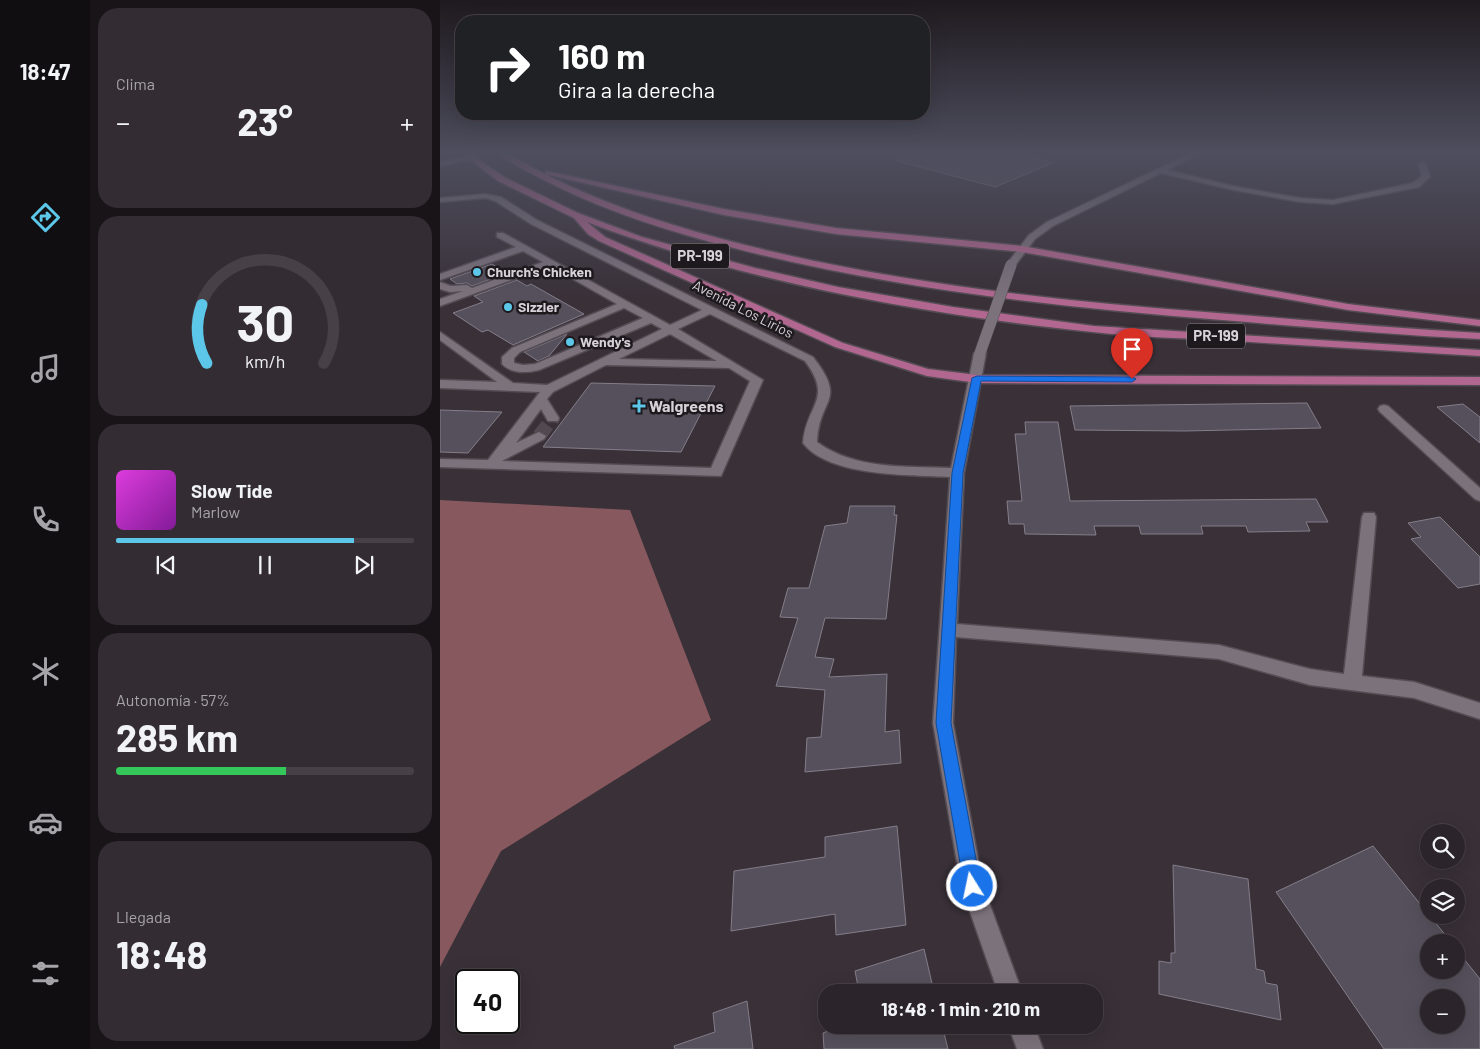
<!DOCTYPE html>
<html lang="es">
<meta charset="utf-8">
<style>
:root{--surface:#2b242a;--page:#332c32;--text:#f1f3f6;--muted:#a6a4a8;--line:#474147;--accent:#5cc7e8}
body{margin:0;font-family:Barlow,sans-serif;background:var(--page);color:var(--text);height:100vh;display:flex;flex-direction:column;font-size:19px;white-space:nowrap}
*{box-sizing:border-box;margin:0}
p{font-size:16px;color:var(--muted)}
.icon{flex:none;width:28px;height:28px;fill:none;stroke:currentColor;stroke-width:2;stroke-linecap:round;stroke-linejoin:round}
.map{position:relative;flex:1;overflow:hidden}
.panel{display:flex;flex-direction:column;gap:8px;padding:8px;background:#181417;width:350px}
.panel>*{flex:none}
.banner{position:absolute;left:15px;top:15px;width:475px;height:105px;border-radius:20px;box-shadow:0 5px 20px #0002,0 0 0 1px var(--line);background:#202124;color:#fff;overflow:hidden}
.fabs{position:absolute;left:980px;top:824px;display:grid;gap:10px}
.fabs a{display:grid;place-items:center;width:45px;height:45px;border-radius:50%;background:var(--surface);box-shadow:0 5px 20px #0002,0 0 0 1px var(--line);font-size:25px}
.speed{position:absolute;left:15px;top:969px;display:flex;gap:10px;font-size:25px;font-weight:700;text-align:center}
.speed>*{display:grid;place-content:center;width:65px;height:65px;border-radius:50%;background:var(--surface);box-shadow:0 5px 20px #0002,0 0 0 1px var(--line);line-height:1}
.speed .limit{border:2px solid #111;border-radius:8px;background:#fff;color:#111}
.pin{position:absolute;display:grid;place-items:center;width:42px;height:42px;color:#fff;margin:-51px -21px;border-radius:50% 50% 50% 0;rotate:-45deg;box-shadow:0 0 5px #0007}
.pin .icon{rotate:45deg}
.me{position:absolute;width:55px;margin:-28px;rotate:350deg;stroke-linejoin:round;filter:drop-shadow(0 0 4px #0008)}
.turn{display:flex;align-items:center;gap:18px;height:105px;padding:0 20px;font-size:22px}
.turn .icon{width:65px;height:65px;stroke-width:2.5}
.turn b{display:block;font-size:35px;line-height:42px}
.big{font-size:38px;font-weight:700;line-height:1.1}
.panel .card{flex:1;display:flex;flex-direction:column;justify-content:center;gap:8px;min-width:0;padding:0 18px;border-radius:20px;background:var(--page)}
.panel .dial{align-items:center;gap:0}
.dial svg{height:130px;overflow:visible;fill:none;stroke:var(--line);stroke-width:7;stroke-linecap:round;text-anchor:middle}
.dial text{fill:var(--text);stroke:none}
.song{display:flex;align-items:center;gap:15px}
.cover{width:60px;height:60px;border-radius:8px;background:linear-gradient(135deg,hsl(300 70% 55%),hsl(290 70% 35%))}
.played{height:5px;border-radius:2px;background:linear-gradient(90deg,var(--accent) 80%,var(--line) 80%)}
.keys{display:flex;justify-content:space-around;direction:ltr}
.heat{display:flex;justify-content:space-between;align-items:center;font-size:28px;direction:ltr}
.charge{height:8px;border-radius:4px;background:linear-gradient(90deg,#34c759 57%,var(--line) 0)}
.trip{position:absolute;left:378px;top:984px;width:285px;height:50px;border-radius:20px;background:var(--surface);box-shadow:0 5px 20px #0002,0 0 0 1px var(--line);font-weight:700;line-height:50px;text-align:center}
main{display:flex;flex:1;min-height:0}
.dock{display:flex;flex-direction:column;width:90px;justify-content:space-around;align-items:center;background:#110e11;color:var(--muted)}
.dock .icon{width:35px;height:35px}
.dock .selected{color:var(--accent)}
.dock b{font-size:22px;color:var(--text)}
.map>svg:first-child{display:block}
.forest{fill:#87585e}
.building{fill:#55505b;stroke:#847e8a;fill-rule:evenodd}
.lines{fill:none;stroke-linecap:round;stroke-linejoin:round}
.minor-tunnel{stroke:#514850;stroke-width:14;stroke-dasharray:14 7;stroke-linecap:butt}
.minor-casing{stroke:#544c53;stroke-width:3}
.major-casing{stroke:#544c53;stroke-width:3}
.minor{fill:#7c727c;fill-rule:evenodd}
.major{fill:#b16790;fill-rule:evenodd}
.minor-bridge-casing{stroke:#544c53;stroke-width:12;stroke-linecap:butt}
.minor-bridge{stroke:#7c727c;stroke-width:11}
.route{fill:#1a73e8;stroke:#114b97}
.poi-dot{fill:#5cc7e8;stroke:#1e191d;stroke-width:2}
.labels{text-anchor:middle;stroke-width:5;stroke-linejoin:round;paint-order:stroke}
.far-poi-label{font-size:14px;font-weight:bold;fill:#d8d2d8;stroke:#1e191d;text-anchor:start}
.far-street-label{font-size:14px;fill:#d8d2d8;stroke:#1e191d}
.shield{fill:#1e191d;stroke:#a09aa0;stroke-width:1}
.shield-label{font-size:15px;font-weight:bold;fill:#d8d2d8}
.poi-label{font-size:16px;font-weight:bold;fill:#d8d2d8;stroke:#1e191d;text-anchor:start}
</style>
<main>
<nav class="dock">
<b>18:47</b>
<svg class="icon selected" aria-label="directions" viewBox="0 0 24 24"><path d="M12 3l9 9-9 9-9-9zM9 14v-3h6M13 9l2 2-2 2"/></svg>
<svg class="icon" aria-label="music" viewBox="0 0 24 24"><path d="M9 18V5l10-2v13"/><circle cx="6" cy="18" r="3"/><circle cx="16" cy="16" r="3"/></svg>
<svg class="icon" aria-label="phone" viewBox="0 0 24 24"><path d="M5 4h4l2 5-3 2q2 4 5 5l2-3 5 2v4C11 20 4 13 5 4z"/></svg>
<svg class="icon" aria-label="climate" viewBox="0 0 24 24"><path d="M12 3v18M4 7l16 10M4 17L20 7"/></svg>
<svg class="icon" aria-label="car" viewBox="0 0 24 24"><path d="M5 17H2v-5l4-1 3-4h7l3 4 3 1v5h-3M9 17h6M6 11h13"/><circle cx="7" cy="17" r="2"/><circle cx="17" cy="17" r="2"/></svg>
<svg class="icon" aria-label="filters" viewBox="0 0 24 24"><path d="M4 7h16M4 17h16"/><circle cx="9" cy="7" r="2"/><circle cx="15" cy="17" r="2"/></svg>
</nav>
<section class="panel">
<div class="card"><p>Clima</p>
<div class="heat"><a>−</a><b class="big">23°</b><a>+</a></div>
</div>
<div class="card dial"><svg viewBox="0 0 100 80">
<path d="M14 69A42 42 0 1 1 86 69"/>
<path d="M14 69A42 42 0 0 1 11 33" stroke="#5cc7e8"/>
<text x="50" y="56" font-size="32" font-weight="700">30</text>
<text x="50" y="72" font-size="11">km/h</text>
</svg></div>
<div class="card">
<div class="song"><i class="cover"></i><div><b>Slow Tide</b><p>Marlow</p></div></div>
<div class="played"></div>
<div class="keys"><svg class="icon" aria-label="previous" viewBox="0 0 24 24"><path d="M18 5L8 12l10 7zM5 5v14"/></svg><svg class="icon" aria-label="pause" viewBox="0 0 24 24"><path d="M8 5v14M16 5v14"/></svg><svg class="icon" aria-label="next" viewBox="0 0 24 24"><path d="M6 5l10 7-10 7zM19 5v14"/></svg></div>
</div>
<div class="card"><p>Autonomía · 57%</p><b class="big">285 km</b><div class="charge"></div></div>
<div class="card"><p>Llegada</p><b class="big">18:48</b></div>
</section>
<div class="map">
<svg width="1040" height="1049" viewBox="0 0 1040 1049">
<rect width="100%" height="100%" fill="#393038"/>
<path class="forest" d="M 0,500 L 190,510 L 271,720 L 61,851 L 0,967 Z"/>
<g class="building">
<path d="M 458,153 L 579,153 L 613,163 L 555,187 L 457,161 Z"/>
<path d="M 52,264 L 67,273 L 32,286 L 27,283 L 17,284 L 10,279 Z"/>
<path d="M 77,280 L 87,286 L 91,284 L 144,314 L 73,345 L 48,330 L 42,332 L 13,313 L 43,302 L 34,296 Z"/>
<path d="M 127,334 L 109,356 L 98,361 L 84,352 Z"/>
<path d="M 151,383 L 275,386 L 241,452 L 103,447 Z"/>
<path d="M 867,403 L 881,428 L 745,431 L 635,430 L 630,406 Z"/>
<path d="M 1023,404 L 1040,417 L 1040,443 L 997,407 Z"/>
<path d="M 0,410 L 62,412 L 28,453 L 0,452 Z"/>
<path d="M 585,422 L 618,422 L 630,501 L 876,499 L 888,522 L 866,522 L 870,531 L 808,532 L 806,526 L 761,526 L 763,534 L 701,534 L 699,526 L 654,526 L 656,535 L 585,534 L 584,524 L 569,524 L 567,501 L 582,501 L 575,434 L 586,434 Z"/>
<path d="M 410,506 L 455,506 L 454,515 L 457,515 L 446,619 L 385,618 L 375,657 L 394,659 L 389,677 L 447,674 L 445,732 L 459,730 L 461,763 L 365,772 L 367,738 L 381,737 L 385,690 L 336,686 L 358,618 L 340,617 L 348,588 L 369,588 L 385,526 L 407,523 Z"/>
<path d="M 1000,517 L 1040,557 L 1040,584 L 1018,588 L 971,539 L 981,537 L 968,523 Z"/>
<path d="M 457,826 L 466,925 L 396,935 L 395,914 L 291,931 L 294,871 L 385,857 L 385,837 Z"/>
<path d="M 933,846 L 1011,942 L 989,942 L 989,970 L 1016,970 L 1016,949 L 1040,979 L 1040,1049 L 944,1049 L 836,892 ZM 989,998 L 1016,998 L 1016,1025 L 989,1025 Z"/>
<path d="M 733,865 L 808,879 L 816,969 L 824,971 L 826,983 L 837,985 L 841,1020 L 719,994 L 719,961 L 731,963 L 731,953 L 735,953 Z"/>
<path d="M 484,949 L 494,992 L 419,992 L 415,971 Z"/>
<path d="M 307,1001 L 313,1049 L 235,1049 L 234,1046 L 275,1032 L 273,1013 Z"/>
<path d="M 403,1025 L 502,1025 L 508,1049 L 384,1049 L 383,1033 Z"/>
</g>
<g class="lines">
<path class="minor-tunnel" d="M 99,436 L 113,418"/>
<defs>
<g id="minor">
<path d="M 751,153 L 761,153 L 727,170 L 793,186 L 860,198 L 893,200 L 973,183 L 982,176 L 978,164 L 982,162 L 986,164 L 990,177 L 979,187 L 893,204 L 860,202 L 793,190 L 721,173 L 613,226 L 595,239 L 574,267 L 568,267 L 566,265 L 589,235 L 607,222 Z"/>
<path d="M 30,155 L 34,157 L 33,159 L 0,166 L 0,162 Z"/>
<path d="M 45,194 L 61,197 L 97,220 L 373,357 C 408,402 379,397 377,442 C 415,470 466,466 511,468 L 534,353 L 540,350 L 544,351 L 546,353 L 524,473 L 517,624 L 779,645 L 870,669 L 904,674 L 922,517 L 924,513 L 934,513 L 936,517 L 922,676 L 974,682 L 1040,703 L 1040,719 L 974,698 L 870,685 L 779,659 L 516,637 L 513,723 L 543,886 L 582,992 L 558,992 L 521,886 L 493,723 L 510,477 C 471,475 389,477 363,443 C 366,404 394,400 365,361 L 270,314 L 238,329 L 323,380 L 281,476 L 0,467 L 0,459 L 48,460 L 100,392 L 0,388 L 0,380 L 57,382 L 0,340 L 0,332 L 73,383 L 107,385 L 222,329 L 211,323 L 99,370 C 87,373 72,374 62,364 L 62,357 L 72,348 L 177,304 L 110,266 L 0,306 L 0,299 L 23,291 L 10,292 L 0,289 L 0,282 L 11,286 L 27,285 L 32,288 L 103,262 L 83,251 L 0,280 L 0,274 L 76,247 L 57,237 L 57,233 L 63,233 L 230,325 L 262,310 L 91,224 L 55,201 L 45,198 L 0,202 L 0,198 ZM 184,308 L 203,318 L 95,364 L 83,365 L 74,363 L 74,358 L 80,352 ZM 230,334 L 277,361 L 179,359 ZM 166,365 L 289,368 L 310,381 L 271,468 L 62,461 L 104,439 L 106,436 L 99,432 L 76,443 L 101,409 L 108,421 L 118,421 L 119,418 L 107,399 L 113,392 Z"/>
<path d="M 944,405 L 948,406 L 1040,488 L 1040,501 L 1035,499 L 940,412 L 938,409 L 940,406 Z"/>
<path d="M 568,1025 L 594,1025 L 603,1049 L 577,1049 Z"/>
</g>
<g id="major">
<path d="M 21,153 L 30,153 L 64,177 L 138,213 L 202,237 L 315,268 L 398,287 L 513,307 L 654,326 L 1040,350 L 1040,356 C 954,351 867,346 781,340 C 738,338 696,337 653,332 C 486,315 305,282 147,222 L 165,237 L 403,343 L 488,369 L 537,375 L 1040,377 L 1040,385 L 537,383 L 487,376 L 395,347 L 159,241 L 148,234 L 134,218 L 58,181 Z"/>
<path d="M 58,153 L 67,153 C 150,203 241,230 334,252 C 476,285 620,301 765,312 C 857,319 948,328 1040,333 L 1040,339 C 954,335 868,327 782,320 C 604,306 426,286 253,237 C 201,222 150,204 102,179 C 87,171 71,164 58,153 Z"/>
<path d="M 106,171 L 284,209 L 396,228 L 582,246 L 908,304 L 1040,320 L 1040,326 L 908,310 L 582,252 L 396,234 L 284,215 L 109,175 L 106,175 Z"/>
</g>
</defs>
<use href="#minor" class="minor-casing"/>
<use href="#major" class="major-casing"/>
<use href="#minor" class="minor"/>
<use href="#major" class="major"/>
<defs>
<path id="minor-bridge" d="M 540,353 L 571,265"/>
</defs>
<use href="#minor-bridge" class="minor-bridge-casing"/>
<use href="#minor-bridge" class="minor-bridge"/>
</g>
<linearGradient id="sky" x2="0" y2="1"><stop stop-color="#1f1a1f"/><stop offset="0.51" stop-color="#4e4e5e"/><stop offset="1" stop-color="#4e4e5e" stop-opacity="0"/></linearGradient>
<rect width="1040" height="300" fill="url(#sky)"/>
<path class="route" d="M 537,376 L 692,377 L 696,379 L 692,382 L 541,381 L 523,473 L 511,723 L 541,886 L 538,892 L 532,895 L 526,892 L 524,886 L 496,723 L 512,473 L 532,378 Z"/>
<g class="poi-dot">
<circle cx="37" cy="272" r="5"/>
<circle cx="68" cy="307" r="5"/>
<circle cx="130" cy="342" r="5"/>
<path d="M196.5 398.5h5v5h5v5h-5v5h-5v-5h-5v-5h5z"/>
</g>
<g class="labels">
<g class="far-poi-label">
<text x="47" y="277">Church's Chicken</text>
<text x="78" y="312">Sizzler</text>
<text x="140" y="347">Wendy's</text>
</g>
<g class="far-street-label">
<text transform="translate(303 309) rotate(27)" y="5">Avenida Los Lirios</text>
</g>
<g class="shield">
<rect x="231" y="243.5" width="58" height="25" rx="4"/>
<rect x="747" y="323.5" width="58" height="25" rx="4"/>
</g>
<g class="shield-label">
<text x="260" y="261">PR-199</text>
<text x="776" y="341">PR-199</text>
</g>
<g class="poi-label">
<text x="209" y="412">Walgreens</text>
</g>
</g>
</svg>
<div class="fabs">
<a><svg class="icon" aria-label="search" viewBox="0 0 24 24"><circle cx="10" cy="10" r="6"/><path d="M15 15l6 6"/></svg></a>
<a><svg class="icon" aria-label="layers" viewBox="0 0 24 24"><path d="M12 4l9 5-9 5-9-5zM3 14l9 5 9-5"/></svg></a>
<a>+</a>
<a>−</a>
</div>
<div class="speed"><div class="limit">40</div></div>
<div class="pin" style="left:692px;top:379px;background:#d93025"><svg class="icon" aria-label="arrive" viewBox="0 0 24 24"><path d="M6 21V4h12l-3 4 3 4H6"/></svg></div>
<svg class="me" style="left:532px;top:886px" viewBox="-20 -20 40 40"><circle r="17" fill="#1a73e8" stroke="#fff" stroke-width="3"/><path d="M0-11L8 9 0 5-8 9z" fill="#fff"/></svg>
<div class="trip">18:48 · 1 min · 210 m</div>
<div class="banner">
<div class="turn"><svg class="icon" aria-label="right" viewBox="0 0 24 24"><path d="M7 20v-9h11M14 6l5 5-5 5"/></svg><div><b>160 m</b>Gira a la derecha</div></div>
</div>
</div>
</main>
